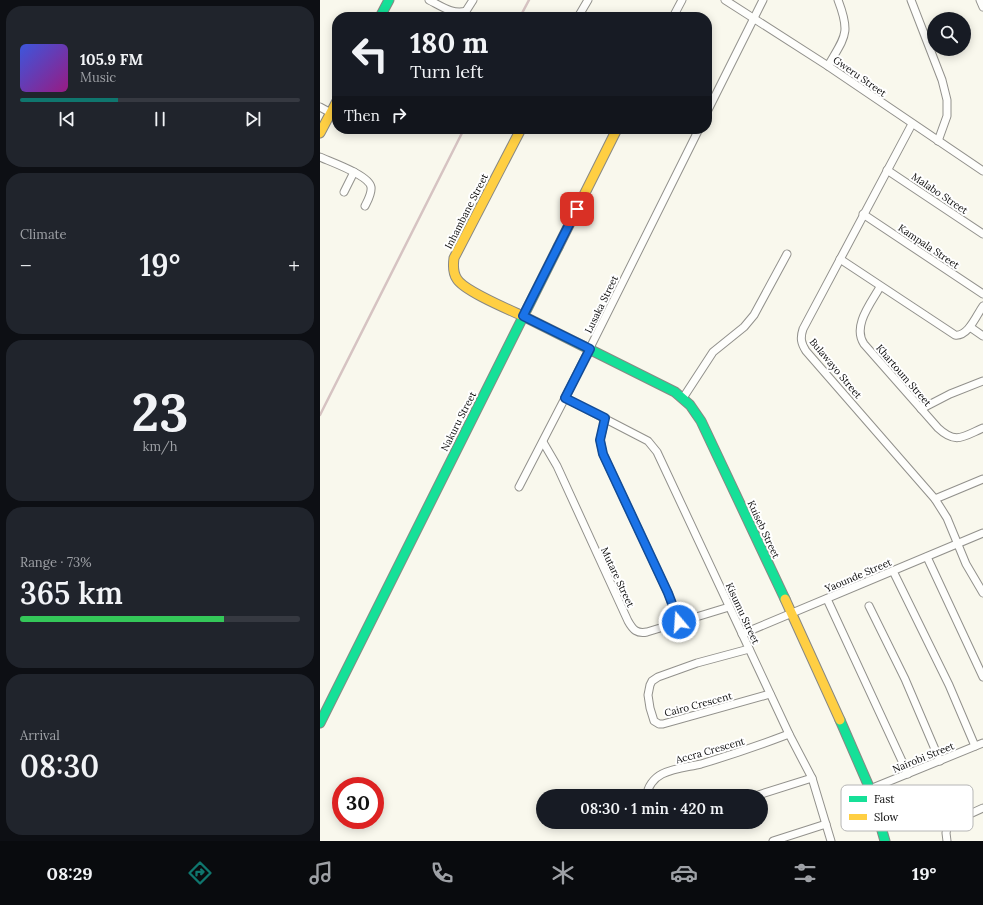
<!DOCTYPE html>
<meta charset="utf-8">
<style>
:root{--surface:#171b24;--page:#20242c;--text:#f1f3f6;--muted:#9ea1a6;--line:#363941;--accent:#0f766e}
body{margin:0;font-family:Lora,serif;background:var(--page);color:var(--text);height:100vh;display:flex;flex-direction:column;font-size:15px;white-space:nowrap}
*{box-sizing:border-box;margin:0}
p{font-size:13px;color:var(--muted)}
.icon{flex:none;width:22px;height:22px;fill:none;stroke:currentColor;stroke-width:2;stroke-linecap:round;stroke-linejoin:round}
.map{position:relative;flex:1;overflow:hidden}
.panel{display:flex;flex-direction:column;gap:6px;padding:6px;background:#0d0f14;width:320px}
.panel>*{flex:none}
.hud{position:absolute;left:12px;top:12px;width:380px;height:122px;border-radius:16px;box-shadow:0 2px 10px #0003;background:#171b24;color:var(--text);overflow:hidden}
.tools{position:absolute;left:607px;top:12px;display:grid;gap:8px}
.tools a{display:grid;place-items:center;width:44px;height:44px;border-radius:50%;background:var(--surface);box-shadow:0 2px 10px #0003;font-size:20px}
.speed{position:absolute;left:12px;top:777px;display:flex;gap:8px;font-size:20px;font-weight:700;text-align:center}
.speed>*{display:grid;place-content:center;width:52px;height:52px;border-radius:50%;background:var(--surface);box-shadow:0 2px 10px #0003;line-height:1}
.speed .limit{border:6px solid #d22;background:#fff;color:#111}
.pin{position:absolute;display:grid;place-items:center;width:34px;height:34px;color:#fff;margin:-17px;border-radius:8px;box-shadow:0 2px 6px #0006}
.me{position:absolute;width:44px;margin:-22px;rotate:342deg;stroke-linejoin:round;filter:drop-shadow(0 0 3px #0008)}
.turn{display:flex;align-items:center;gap:14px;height:84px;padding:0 12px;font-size:18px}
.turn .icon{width:52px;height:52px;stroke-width:2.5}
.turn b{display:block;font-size:28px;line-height:34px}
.then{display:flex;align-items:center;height:38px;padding:0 12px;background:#0003;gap:8px;font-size:15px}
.big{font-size:30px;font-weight:600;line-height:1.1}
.panel .widget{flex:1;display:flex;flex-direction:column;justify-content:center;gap:6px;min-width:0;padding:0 14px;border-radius:16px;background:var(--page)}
.panel .dial{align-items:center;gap:0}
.dial b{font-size:52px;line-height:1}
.song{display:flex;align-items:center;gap:12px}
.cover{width:48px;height:48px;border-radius:6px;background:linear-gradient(135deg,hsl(230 70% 55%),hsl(310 70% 35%))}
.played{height:4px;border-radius:2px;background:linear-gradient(90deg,var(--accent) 35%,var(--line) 35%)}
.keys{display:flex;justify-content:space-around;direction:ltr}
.heat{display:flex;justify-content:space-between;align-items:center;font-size:22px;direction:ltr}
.charge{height:6px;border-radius:3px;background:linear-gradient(90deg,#34c759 73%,var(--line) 0)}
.trip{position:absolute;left:216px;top:789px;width:232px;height:40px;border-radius:20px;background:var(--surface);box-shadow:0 2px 10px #0003;font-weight:600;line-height:40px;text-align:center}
.tabs{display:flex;height:64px;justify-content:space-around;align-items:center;background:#090b0e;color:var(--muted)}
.tabs .icon{width:28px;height:28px}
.tabs .selected{color:var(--accent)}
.tabs b{font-size:18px;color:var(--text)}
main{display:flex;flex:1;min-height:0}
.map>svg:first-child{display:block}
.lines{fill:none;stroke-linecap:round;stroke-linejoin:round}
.street-casing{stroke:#92918c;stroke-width:9}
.fast-casing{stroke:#888883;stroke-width:11}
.slow-casing{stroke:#888883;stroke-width:11}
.street{stroke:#fefefc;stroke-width:7}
.fast{stroke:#16e098;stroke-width:9}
.slow{stroke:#ffcf43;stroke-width:9}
.rail{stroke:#d6c3c2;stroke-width:2.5}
.route-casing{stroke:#114b97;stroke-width:10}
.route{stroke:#1a73e8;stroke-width:7}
.labels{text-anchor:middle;stroke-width:4;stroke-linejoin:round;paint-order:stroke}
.street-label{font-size:10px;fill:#0a0a0a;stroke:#fff}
.key{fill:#fff;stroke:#b6b6b6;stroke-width:1}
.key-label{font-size:11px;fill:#0a0a0a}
</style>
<main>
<section class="panel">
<div class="widget">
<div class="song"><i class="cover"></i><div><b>105.9 FM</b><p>Music</p></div></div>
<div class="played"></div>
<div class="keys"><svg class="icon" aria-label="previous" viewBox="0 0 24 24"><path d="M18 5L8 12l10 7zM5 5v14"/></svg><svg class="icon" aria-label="pause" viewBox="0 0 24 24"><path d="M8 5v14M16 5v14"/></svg><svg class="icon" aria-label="next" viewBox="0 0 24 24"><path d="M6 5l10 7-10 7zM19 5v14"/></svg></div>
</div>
<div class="widget"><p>Climate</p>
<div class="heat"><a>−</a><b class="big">19°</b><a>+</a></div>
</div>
<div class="widget dial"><b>23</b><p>km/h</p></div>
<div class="widget"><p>Range · 73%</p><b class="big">365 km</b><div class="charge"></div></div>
<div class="widget"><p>Arrival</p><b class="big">08:30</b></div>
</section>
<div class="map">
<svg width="663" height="841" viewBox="0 0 663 841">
<rect width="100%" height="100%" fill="#f9f8ed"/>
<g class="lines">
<defs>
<g id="street">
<path d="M 109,0 C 121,6 133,15 146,11 L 153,0"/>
<path d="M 405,0 L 508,66 L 663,171"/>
<path d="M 591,0 L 622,80 L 627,100 L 627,116 L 618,141"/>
<path d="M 660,0 L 663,7"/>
<path d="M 258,17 L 268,0"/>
<path d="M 353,17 L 362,0"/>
<path d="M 508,66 C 525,36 531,34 518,0"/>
<path d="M 0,107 L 11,113"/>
<path d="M 387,112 L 443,0"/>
<path d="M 592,124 L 483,329 C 480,338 481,343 486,351 L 615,499 L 627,518 L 646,564 L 663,593"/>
<path d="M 0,157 C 11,162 49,175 51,187 C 52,193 48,200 45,206"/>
<path d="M 567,170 L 663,234"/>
<path d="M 24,192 L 34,172"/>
<path d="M 543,214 L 663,294"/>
<path d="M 520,259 L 635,335 C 648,337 656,316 663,306"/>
<path d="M 560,287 C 551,303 532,326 544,344 L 618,428 C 636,445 644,436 663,428"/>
<path d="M 650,327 L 663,336"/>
<path d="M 245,398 L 328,441 L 337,452 L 469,734 L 492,778 L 511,841"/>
<path d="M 363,398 L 393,352 L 424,327 L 434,315 L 467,254"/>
<path d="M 601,409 L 630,394 L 663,381"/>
<path d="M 285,419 L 280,440 L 283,454 L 348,593 L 359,623"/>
<path d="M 223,442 L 237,466 L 308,621 C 313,630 317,634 327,632 L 409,607"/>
<path d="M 199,487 L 245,398 L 379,129"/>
<path d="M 615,499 L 663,479"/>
<path d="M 607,557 L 663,677"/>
<path d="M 573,571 L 629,685 L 655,746"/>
<path d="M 507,599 L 588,774"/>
<path d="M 549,606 L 585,679 L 620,761"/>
<path d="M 422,634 L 663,533"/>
<path d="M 429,649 L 377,663 L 338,677 L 332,681 L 330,685 L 328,695 L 330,708 L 334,721 L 339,724 L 343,724 L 450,694"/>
<path d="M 550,789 L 663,743"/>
<path d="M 327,796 C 327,787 334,778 342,774 C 354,768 368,767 381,764 C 411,755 440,745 469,734"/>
<path d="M 435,796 L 492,778"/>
<path d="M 338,822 L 343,824 L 350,822"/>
<path d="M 453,841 L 506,824"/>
<path d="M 627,841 L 626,833 L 628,824 L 663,808"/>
</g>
<g id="fast">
<path d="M 60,17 L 69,0"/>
<path d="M 205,317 L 355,392 L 370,405 L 381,421 L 465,599"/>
<path d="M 520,720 L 550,789 L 565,841"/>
<path d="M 0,723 L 238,247"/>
</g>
<g id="slow">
<path d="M 201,129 L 134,258 C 133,265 133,273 137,279 C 144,291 190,310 205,317"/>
<path d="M 0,133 L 17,101"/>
<path d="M 238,247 L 297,129"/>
<path d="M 465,599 L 520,720"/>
</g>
</defs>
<use href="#street" class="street-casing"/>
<use href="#fast" class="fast-casing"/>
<use href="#slow" class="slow-casing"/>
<use href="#street" class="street"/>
<use href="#fast" class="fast"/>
<use href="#slow" class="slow"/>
<g class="rail">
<path d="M 200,17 L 209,0"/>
<path d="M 0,415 L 144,129"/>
</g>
</g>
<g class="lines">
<defs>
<path id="route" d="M 257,209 L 203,316 L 270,349 L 245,398 L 285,418 L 280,440 L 283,454 L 348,593 L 359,622"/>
</defs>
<use href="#route" class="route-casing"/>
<use href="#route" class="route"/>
</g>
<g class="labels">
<g class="street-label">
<text transform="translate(540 76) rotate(35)" y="4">Gweru Street</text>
<text transform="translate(620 193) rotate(34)" y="4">Malabo Street</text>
<text transform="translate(146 211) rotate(-63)" y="4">Inhambane Street</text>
<text transform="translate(609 246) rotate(34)" y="4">Kampala Street</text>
<text transform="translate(281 304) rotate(-64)" y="4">Lusaka Street</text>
<text transform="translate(516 368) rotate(50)" y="4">Bulawayo Street</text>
<text transform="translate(584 375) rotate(49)" y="4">Khartoum Street</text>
<text transform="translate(138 421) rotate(-63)" y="4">Nakuru Street</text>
<text transform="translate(444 529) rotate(65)" y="4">Kuiseb Street</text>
<text transform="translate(538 575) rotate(-23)" y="4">Yaounde Street</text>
<text transform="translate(298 577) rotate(65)" y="4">Mutare Street</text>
<text transform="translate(423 613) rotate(65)" y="4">Kisumu Street</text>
<text transform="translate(378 704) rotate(-15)" y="4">Cairo Crescent</text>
<text transform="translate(390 750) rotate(-16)" y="4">Accra Crescent</text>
<text transform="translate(603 757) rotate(-22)" y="4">Nairobi Street</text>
</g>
</g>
<rect x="521" y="785" width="132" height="46" rx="6" class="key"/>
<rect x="529" y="796" width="18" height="6" fill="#16e098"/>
<rect x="529" y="814" width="18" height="6" fill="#ffcf43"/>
<g class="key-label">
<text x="554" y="803">Fast</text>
<text x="554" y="821">Slow</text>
</g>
</svg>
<div class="tools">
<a><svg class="icon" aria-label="search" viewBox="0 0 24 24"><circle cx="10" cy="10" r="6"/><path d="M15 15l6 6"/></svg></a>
</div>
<div class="speed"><div class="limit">30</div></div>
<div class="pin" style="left:257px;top:209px;background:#d93025"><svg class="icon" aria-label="arrive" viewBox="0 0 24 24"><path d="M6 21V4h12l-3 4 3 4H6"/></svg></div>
<svg class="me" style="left:359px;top:622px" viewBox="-20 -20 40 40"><circle r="17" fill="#1a73e8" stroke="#fff" stroke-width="3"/><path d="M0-11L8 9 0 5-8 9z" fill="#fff"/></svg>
<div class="trip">08:30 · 1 min · 420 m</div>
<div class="hud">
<div class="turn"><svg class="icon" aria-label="left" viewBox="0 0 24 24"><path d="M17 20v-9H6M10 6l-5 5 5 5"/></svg><div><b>180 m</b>Turn left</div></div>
<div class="then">Then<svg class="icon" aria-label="right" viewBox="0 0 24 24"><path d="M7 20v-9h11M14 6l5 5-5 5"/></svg></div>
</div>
</div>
</main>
<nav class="tabs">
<b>08:29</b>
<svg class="icon selected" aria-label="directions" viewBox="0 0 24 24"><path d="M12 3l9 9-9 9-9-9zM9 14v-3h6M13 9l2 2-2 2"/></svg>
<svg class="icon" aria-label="music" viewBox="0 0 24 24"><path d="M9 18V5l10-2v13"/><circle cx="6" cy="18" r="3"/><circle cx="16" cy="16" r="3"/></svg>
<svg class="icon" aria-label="phone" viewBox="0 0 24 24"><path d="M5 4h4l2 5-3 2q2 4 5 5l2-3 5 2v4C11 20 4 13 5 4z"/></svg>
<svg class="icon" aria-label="climate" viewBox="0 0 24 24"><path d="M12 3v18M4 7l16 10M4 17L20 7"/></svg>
<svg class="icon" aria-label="car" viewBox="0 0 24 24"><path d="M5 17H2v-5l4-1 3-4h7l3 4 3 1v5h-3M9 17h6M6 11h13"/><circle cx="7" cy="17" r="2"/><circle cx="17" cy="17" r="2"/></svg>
<svg class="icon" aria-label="filters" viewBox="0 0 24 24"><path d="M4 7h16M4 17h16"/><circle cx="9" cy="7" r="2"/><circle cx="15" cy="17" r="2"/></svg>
<b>19°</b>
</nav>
